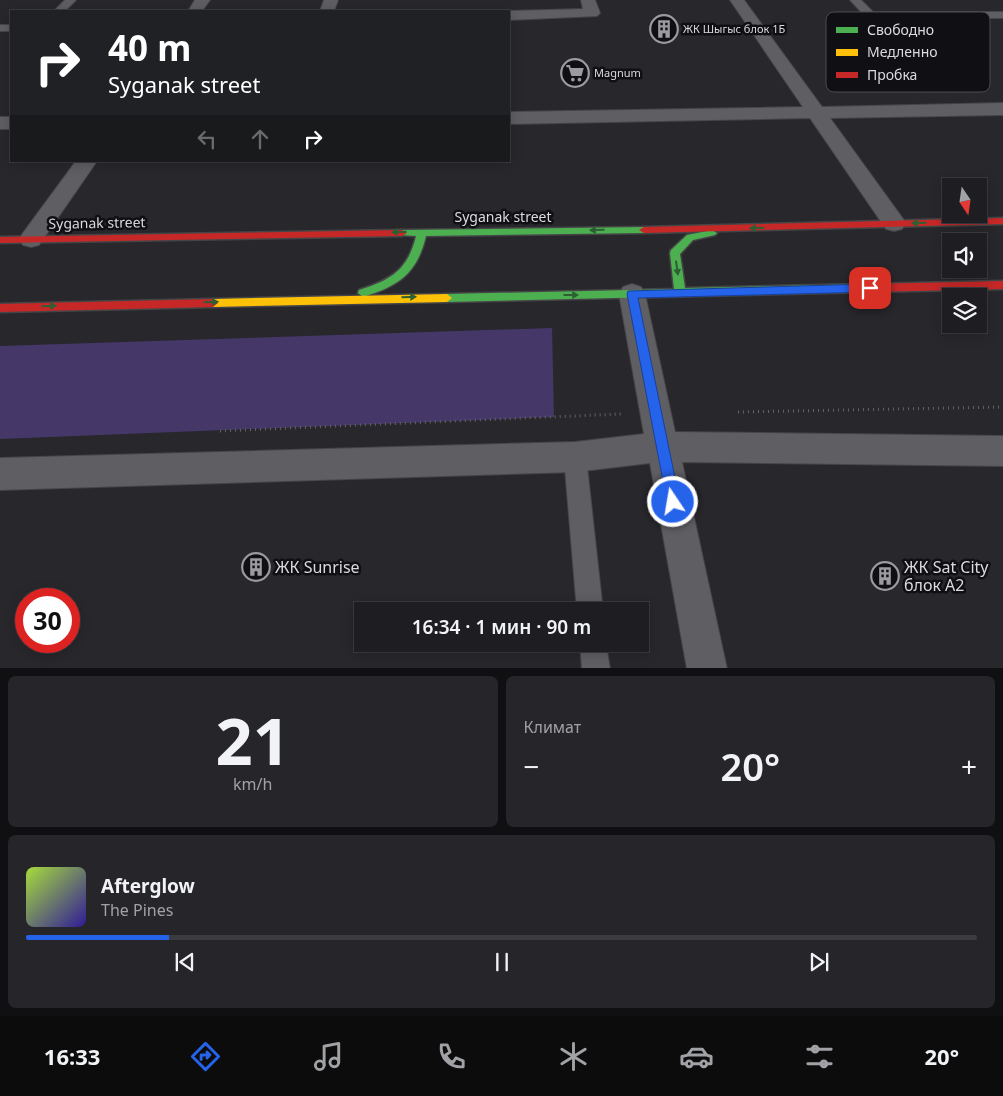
<!DOCTYPE html>
<html lang="ru">
<meta charset="utf-8">
<style>
:root{--surface:#1e1d21;--page:#26262a;--text:#f1f3f6;--muted:#a1a2a5;--line:#3c3b3f;--accent:#2563eb}
body{margin:0;font-family:"Noto Sans",sans-serif;background:var(--page);color:var(--text);height:100vh;display:flex;flex-direction:column;font-size:19px;white-space:nowrap}
*{box-sizing:border-box;margin:0}
p{font-size:16px;color:var(--muted)}
.icon{flex:none;width:28px;height:28px;fill:none;stroke:currentColor;stroke-width:2;stroke-linecap:round;stroke-linejoin:round}
.map{position:relative;height:668px;overflow:hidden}
.panel{display:flex;flex-direction:column;gap:8px;padding:8px;background:#101012;flex:1}
.panel>*{flex:none}
.hud{position:absolute;left:10px;top:10px;width:500px;height:152px;border-radius:0px;box-shadow:0 2px 12px #0003,0 0 0 1px var(--line);background:#202124;color:#fff;overflow:hidden}
.needle{width:32px;rotate:167deg}
.fabs{position:absolute;left:942px;top:178px;display:grid;gap:10px}
.fabs a{display:grid;place-items:center;width:45px;height:45px;border-radius:0px;background:var(--surface);box-shadow:0 2px 12px #0003,0 0 0 1px var(--line);font-size:25px}
.speed{position:absolute;left:15px;top:588px;display:flex;gap:10px;font-size:25px;font-weight:700;text-align:center}
.speed>*{display:grid;place-content:center;width:65px;height:65px;border-radius:50%;background:var(--surface);box-shadow:0 2px 12px #0003,0 0 0 1px var(--line);line-height:1}
.speed .limit{border:8px solid #d22;background:#fff;color:#111}
.pin{position:absolute;display:grid;place-items:center;width:42px;height:42px;color:#fff;margin:-21px;border-radius:10px;box-shadow:0 2px 8px #0006}
.me{position:absolute;width:55px;margin:-28px;rotate:348deg;stroke-linejoin:round;filter:drop-shadow(0 0 4px #0008)}
.turn{display:flex;align-items:center;gap:18px;height:105px;padding:0 15px;font-size:22px}
.turn .icon{width:65px;height:65px;stroke-width:2.5}
.turn b{display:block;font-size:35px;line-height:42px}
.lanes{display:flex;align-items:center;height:48px;padding:0 15px;background:#0003;justify-content:center;gap:25px;direction:ltr}
.lanes .off{opacity:.35}
.big{font-size:38px;font-weight:600;line-height:1.1}
.panel .widget{flex:1;display:flex;flex-direction:column;justify-content:center;gap:8px;min-width:0;padding:0 18px;border-radius:8px;background:var(--page)}
.panel .dial{align-items:center;gap:0}
.dial b{font-size:65px;line-height:1}
.song{display:flex;align-items:center;gap:15px}
.cover{width:60px;height:60px;border-radius:8px;background:linear-gradient(135deg,hsl(80 70% 55%),hsl(250 70% 35%))}
.played{height:5px;border-radius:2px;background:linear-gradient(90deg,var(--accent) 15%,var(--line) 15%)}
.keys{display:flex;justify-content:space-around;direction:ltr}
.heat{display:flex;justify-content:space-between;align-items:center;font-size:28px;direction:ltr}
.panel .tiles{flex:1;display:grid;gap:8px;grid-template-columns:1fr 1fr}
.widget:last-child{grid-column:span 2}
.trip{position:absolute;left:354px;top:602px;width:295px;height:50px;border-radius:0px;background:var(--surface);box-shadow:0 2px 12px #0003,0 0 0 1px var(--line);font-weight:600;line-height:50px;text-align:center}
.tabs{display:flex;height:80px;justify-content:space-around;align-items:center;background:#0c0c0d;color:var(--muted)}
.tabs .icon{width:35px;height:35px}
.tabs .on{color:var(--accent)}
.tabs b{font-size:22px;color:var(--text)}
.map>svg:first-child{display:block}
.green{fill:#463769}
.lines{fill:none;stroke-linecap:round;stroke-linejoin:round}
.lane-casing{stroke:#454548;stroke-width:2}
.street-casing{stroke:#454548;stroke-width:2}
.fast-casing{stroke:#454548;stroke-width:3}
.slow-casing{stroke:#454548;stroke-width:3}
.jam-casing{stroke:#454548;stroke-width:3}
.path{stroke:#626264;stroke-width:3;stroke-dasharray:1 4;stroke-linecap:butt}
.lane{fill:#5f5e62;fill-rule:evenodd}
.street{fill:#5f5e62;fill-rule:evenodd}
.fast{fill:#4caf50;fill-rule:evenodd}
.slow{fill:#ffc107;fill-rule:evenodd}
.jam{fill:#c62828;fill-rule:evenodd}
.oneway{fill:#2e5f32}
.route{fill:#2563eb;stroke:#184099}
.labels{text-anchor:middle;stroke-width:5;stroke-linejoin:round;paint-order:stroke}
.far-poi-label{font-size:11px;fill:#dbdadf;stroke:#100f13;text-anchor:start}
.street-label{font-size:14px;fill:#dbdadf;stroke:#100f13}
.near-poi-label{font-size:16px;fill:#dbdadf;stroke:#100f13;text-anchor:start}
.key{fill:#100f13;stroke:#4d4c50;stroke-width:1}
.key-label{font-size:14px;fill:#dbdadf}
</style>
<div class="map">
<svg width="1003" height="669" viewBox="0 0 1003 669">
<rect width="100%" height="100%" fill="#28272c"/>
<path class="green" d="M 552,328 L 554,417 L 0,439 L 0,346 Z"/>
<g class="lines">
<defs>
<g id="lane">
<path d="M 65,0 L 76,0 L 65,11 L 54,11 Z"/>
<path d="M 850,0 L 861,0 L 873,12 L 1003,12 L 1003,18 L 870,18 L 866,17 Z"/>
<rect x="0" y="25" width="11" height="6"/>
<path d="M 575,447 L 583,450 L 586,457 L 603,611 L 577,611 L 564,457 L 567,450 Z"/>
<path d="M 580,644 L 606,644 L 610,669 L 582,669 Z"/>
</g>
<g id="street">
<path d="M 195,0 L 210,0 L 202,11 L 188,11 Z"/>
<path d="M 324,0 L 338,0 L 334,11 L 320,11 Z"/>
<path d="M 581,0 L 595,0 L 600,13 L 597,16 L 509,20 L 509,11 L 506,11 L 583,9 Z"/>
<path d="M 730,0 L 744,0 L 822,107 L 1003,103 L 1003,115 L 830,118 L 906,223 L 902,229 L 894,231 L 886,229 L 810,118 L 509,124 L 509,112 L 803,107 Z"/>
<rect x="0" y="117" width="11" height="12"/>
<path d="M 76,161 L 97,161 L 39,245 L 31,247 L 23,245 L 19,239 L 23,233 Z"/>
<path d="M 632,284 L 641,287 L 645,294 L 675,432 L 1003,436 L 1003,466 L 682,462 L 727,669 L 687,669 L 650,463 L 575,472 L 0,490 L 0,458 L 575,442 L 644,434 L 619,294 L 623,287 Z"/>
</g>
<g id="fast">
<path d="M 644,227 L 649,230 L 644,233 L 426,236 C 417,274 398,286 363,297 L 358,293 L 359,290 C 391,280 408,270 416,236 L 399,235 L 397,233 L 399,231 L 402,230 Z"/>
<path d="M 712,230 L 717,233 L 715,235 L 693,240 L 680,254 L 685,288 L 868,284 L 873,288 L 868,292 L 447,302 L 442,298 L 447,294 L 674,289 L 670,253 L 671,250 L 687,235 Z"/>
</g>
<path id="slow" d="M 447,294 L 452,298 L 447,302 L 213,307 L 208,303 L 213,299 Z"/>
<g id="jam">
<path d="M 1003,218 L 1003,224 L 644,233 L 639,230 L 644,227 Z"/>
<path d="M 402,230 L 407,233 L 402,236 L 0,243 L 0,237 Z"/>
<path d="M 1003,281 L 1003,289 L 868,292 L 863,288 L 868,284 Z"/>
<path d="M 213,299 L 218,303 L 213,307 L 0,312 L 0,304 Z"/>
</g>
</defs>
<use href="#lane" class="lane-casing"/>
<use href="#street" class="street-casing"/>
<use href="#fast" class="fast-casing"/>
<use href="#slow" class="slow-casing"/>
<use href="#jam" class="jam-casing"/>
<g class="path">
<path d="M 738,412 L 1003,407"/>
<path d="M 220,431 L 621,414"/>
</g>
<use href="#lane" class="lane"/>
<use href="#street" class="street"/>
<use href="#fast" class="fast"/>
<use href="#slow" class="slow"/>
<use href="#jam" class="jam"/>
</g>
<defs><path id="oneway-solid" d="M-6-.8H1V-3.2L6.5 0L1 3.2V.8H-6Z" transform="scale(1.25)"/></defs>
<g class="oneway">
<use href="#oneway-solid" transform="translate(919 223) rotate(179)"/>
<use href="#oneway-solid" transform="translate(757 228) rotate(178)"/>
<use href="#oneway-solid" transform="translate(597 230) rotate(179)"/>
<use href="#oneway-solid" transform="translate(399 232) rotate(179)"/>
<use href="#oneway-solid" transform="translate(677 268) rotate(82)"/>
<use href="#oneway-solid" transform="translate(571 295)"/>
<use href="#oneway-solid" transform="translate(409 297) rotate(-1)"/>
<use href="#oneway-solid" transform="translate(211 302) rotate(-1)"/>
<use href="#oneway-solid" transform="translate(49 306) rotate(-1)"/>
</g>
<path class="route" d="M 870,284 L 876,288 L 870,292 L 638,298 L 680,502 L 678,507 L 673,509 L 668,507 L 627,294 L 628,291 Z"/>
<defs>
<symbol id="building-ring" viewBox="-11 -11 22 22"><circle r="9.5" fill="#100f13" stroke="#9c9ba0" stroke-width="1.5"/><path d="M-4-6H4V6H1V3H-1V6H-4ZM-2.5-4.3h1.7v1.8h-1.7ZM.8-4.3h1.7v1.8H.8ZM-2.5-1h1.7V.8h-1.7ZM.8-1h1.7V.8H.8Z" fill="#9c9ba0"/></symbol>
<symbol id="supermarket-ring" viewBox="-11 -11 22 22"><circle r="9.5" fill="#100f13" stroke="#9c9ba0" stroke-width="1.5"/><path d="M-6-5.5h2.5l.6 2H6L4.5 2H-2.5L-4.4-4H-6ZM-1.5 3.2a1.3 1.3 0 1 0 .1 0ZM3 3.2a1.3 1.3 0 1 0 .1 0Z" fill="#9c9ba0"/></symbol>
</defs>
<g fill-rule="evenodd">
<use href="#building-ring" x="648" y="13" width="32" height="32"/>
<use href="#supermarket-ring" x="559" y="57" width="32" height="32"/>
<use href="#building-ring" x="240" y="551" width="32" height="32"/>
<use href="#building-ring" x="869" y="560" width="32" height="32"/>
</g>
<g class="labels">
<g class="far-poi-label">
<text x="683" y="33">ЖК Шыгыс блок 1Б</text>
<text x="594" y="77">Magnum</text>
</g>
<g class="street-label">
<text x="503" y="222">Syganak street</text>
<text transform="translate(97 223) rotate(-1)" y="5">Syganak street</text>
</g>
<g class="near-poi-label">
<text x="275" y="573">ЖК Sunrise</text>
<text x="904" y="573">ЖК Sat City<tspan x="904" dy="18">блок A2</tspan></text>
</g>
</g>
<rect x="826" y="12" width="164" height="80" rx="8" class="key"/>
<rect x="836" y="27" width="22" height="6" fill="#4caf50"/>
<rect x="836" y="49" width="22" height="7" fill="#ffc107"/>
<rect x="836" y="72" width="22" height="6" fill="#c62828"/>
<g class="key-label">
<text x="867" y="35">Свободно</text>
<text x="867" y="57">Медленно</text>
<text x="867" y="80">Пробка</text>
</g>
</svg>
<div class="fabs">
<a><svg class="needle" viewBox="-14 -14 28 28"><path d="M0-13l5 13h-10z" fill="#e53935"/><path d="M0 13l5-13h-10z" fill="#a1a2a5"/></svg></a>
<a><svg class="icon" aria-label="sound" viewBox="0 0 24 24"><path d="M4 9h4l5-4v14l-5-4H4zM17 9q2 3 0 6"/></svg></a>
<a><svg class="icon" aria-label="layers" viewBox="0 0 24 24"><path d="M12 4l9 5-9 5-9-5zM3 14l9 5 9-5"/></svg></a>
</div>
<div class="speed"><div class="limit">30</div></div>
<div class="pin" style="left:870px;top:288px;background:#d93025"><svg class="icon" aria-label="arrive" viewBox="0 0 24 24"><path d="M6 21V4h12l-3 4 3 4H6"/></svg></div>
<svg class="me" style="left:673px;top:502px" viewBox="-20 -20 40 40"><circle r="17" fill="#2563eb" stroke="#fff" stroke-width="3"/><path d="M0-11L8 9 0 5-8 9z" fill="#fff"/></svg>
<div class="trip">16:34 · 1 мин · 90 m</div>
<div class="hud">
<div class="turn"><svg class="icon" aria-label="right" viewBox="0 0 24 24"><path d="M7 20v-9h11M14 6l5 5-5 5"/></svg><div><b>40 m</b>Syganak street</div></div>
<div class="lanes"><svg class="icon off" aria-label="left" viewBox="0 0 24 24"><path d="M17 20v-9H6M10 6l-5 5 5 5"/></svg><svg class="icon off" aria-label="ahead" viewBox="0 0 24 24"><path d="M12 20V5M6 11l6-6 6 6"/></svg><svg class="icon" aria-label="right" viewBox="0 0 24 24"><path d="M7 20v-9h11M14 6l5 5-5 5"/></svg></div>
</div>
</div>
<section class="panel">
<div class="tiles">
<div class="widget dial"><b>21</b><p>km/h</p></div>
<div class="widget"><p>Климат</p>
<div class="heat"><a>−</a><b class="big">20°</b><a>+</a></div>
</div>
<div class="widget">
<div class="song"><i class="cover"></i><div><b>Afterglow</b><p>The Pines</p></div></div>
<div class="played"></div>
<div class="keys"><svg class="icon" aria-label="previous" viewBox="0 0 24 24"><path d="M18 5L8 12l10 7zM5 5v14"/></svg><svg class="icon" aria-label="pause" viewBox="0 0 24 24"><path d="M8 5v14M16 5v14"/></svg><svg class="icon" aria-label="next" viewBox="0 0 24 24"><path d="M6 5l10 7-10 7zM19 5v14"/></svg></div>
</div>
</div>
</section>
<nav class="tabs">
<b>16:33</b>
<svg class="icon on" aria-label="directions" viewBox="0 0 24 24"><path d="M12 3l9 9-9 9-9-9zM9 14v-3h6M13 9l2 2-2 2"/></svg>
<svg class="icon" aria-label="music" viewBox="0 0 24 24"><path d="M9 18V5l10-2v13"/><circle cx="6" cy="18" r="3"/><circle cx="16" cy="16" r="3"/></svg>
<svg class="icon" aria-label="phone" viewBox="0 0 24 24"><path d="M5 4h4l2 5-3 2q2 4 5 5l2-3 5 2v4C11 20 4 13 5 4z"/></svg>
<svg class="icon" aria-label="climate" viewBox="0 0 24 24"><path d="M12 3v18M4 7l16 10M4 17L20 7"/></svg>
<svg class="icon" aria-label="car" viewBox="0 0 24 24"><path d="M5 17H2v-5l4-1 3-4h7l3 4 3 1v5h-3M9 17h6M6 11h13"/><circle cx="7" cy="17" r="2"/><circle cx="17" cy="17" r="2"/></svg>
<svg class="icon" aria-label="filters" viewBox="0 0 24 24"><path d="M4 7h16M4 17h16"/><circle cx="9" cy="7" r="2"/><circle cx="15" cy="17" r="2"/></svg>
<b>20°</b>
</nav>
